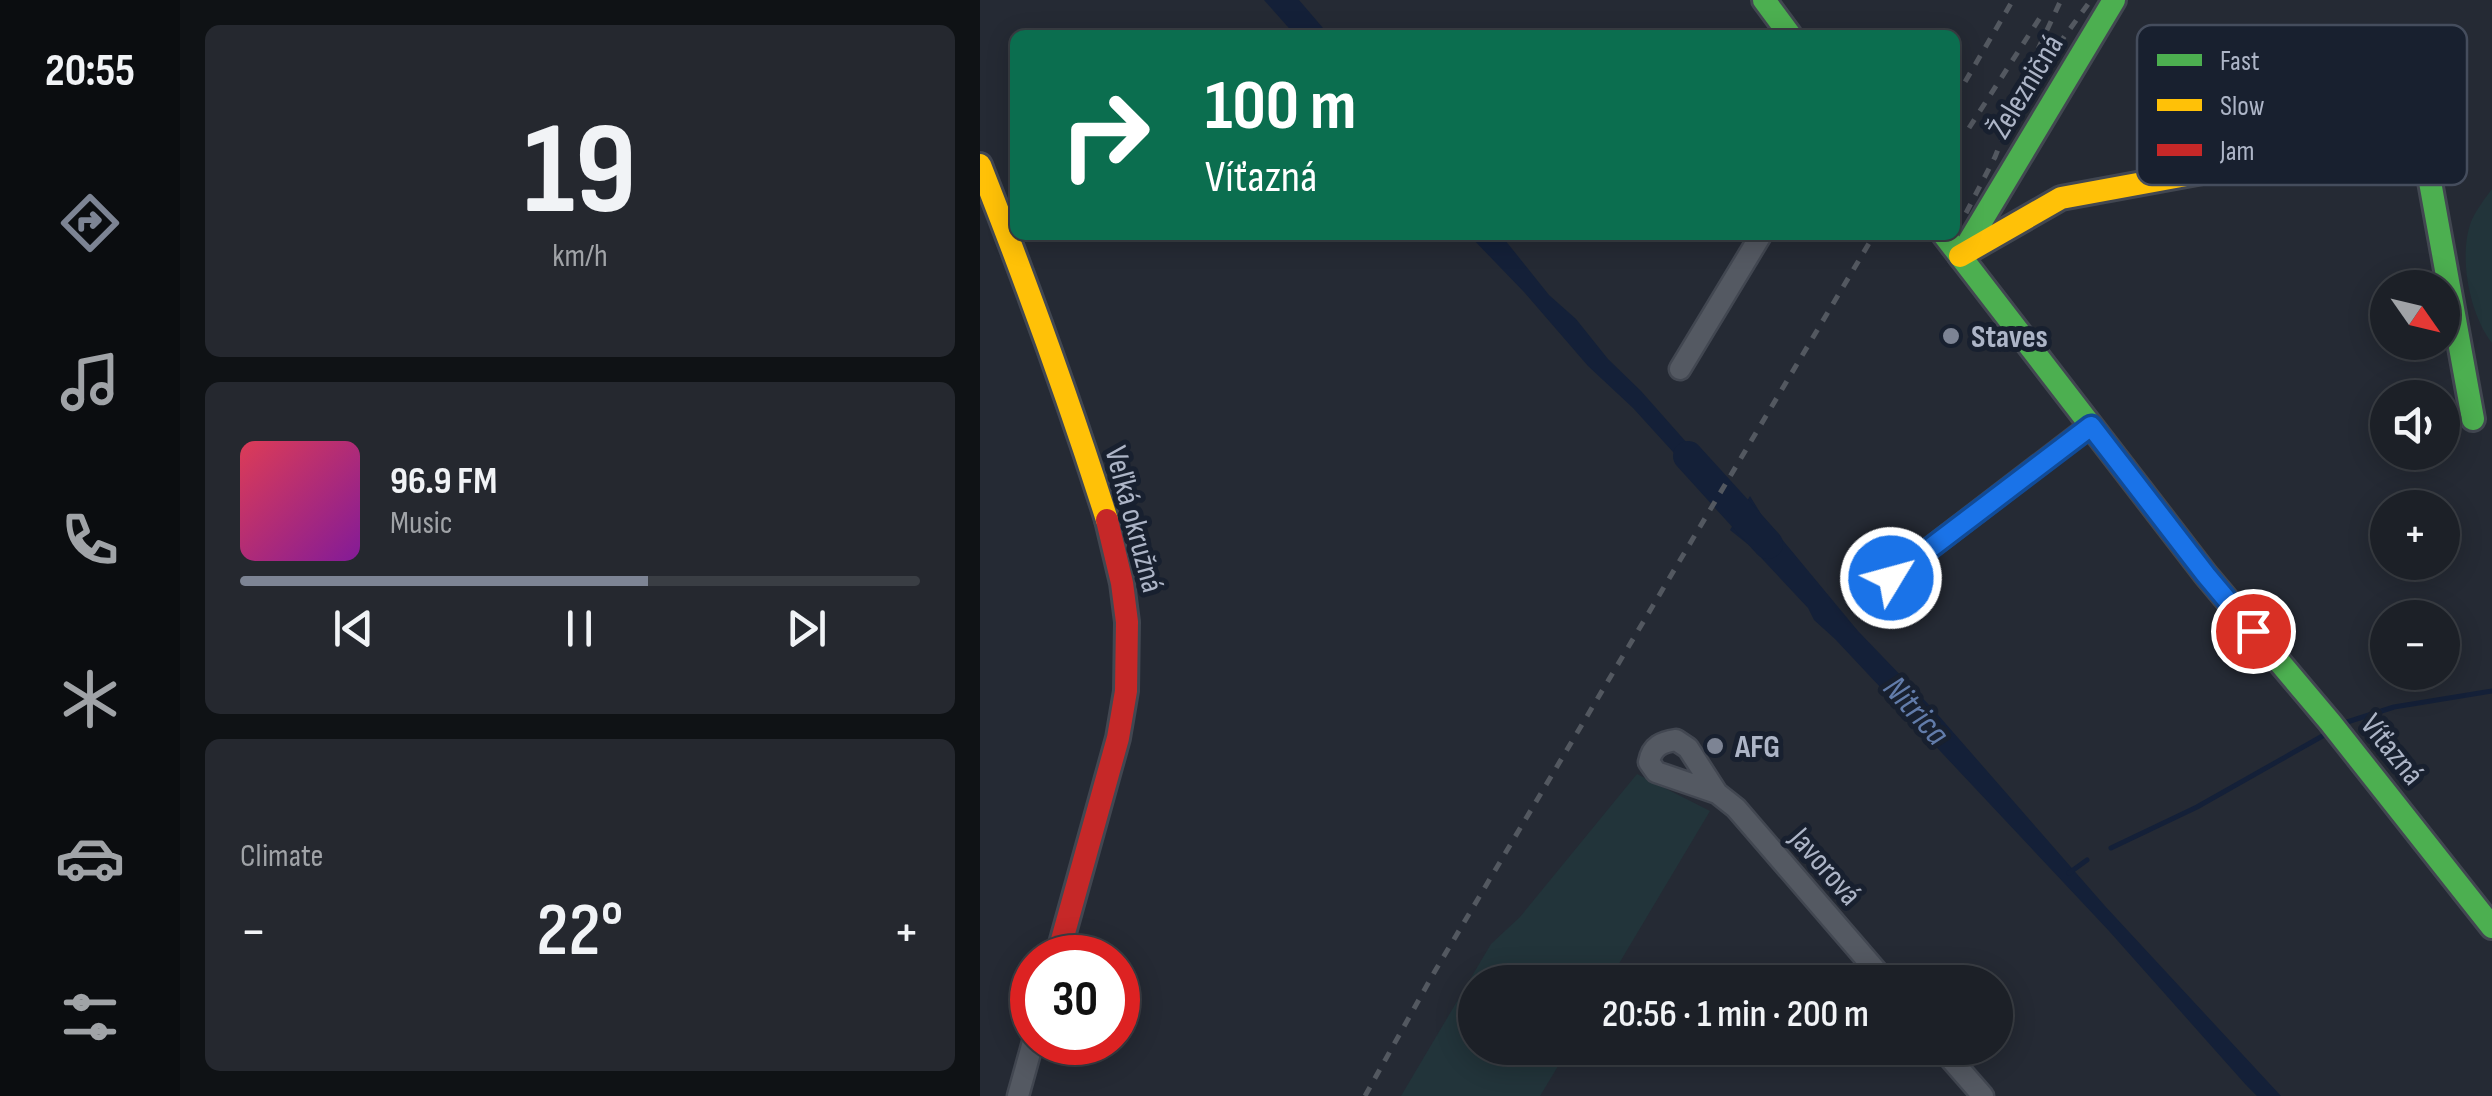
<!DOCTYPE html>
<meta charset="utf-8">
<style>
:root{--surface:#1c2027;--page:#25282f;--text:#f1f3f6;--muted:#a0a3a7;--line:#3a3e44;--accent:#7d8494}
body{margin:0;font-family:"Sofia Sans Condensed",sans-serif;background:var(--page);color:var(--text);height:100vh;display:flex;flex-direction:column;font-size:38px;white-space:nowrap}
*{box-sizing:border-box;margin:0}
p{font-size:32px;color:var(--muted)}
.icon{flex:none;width:55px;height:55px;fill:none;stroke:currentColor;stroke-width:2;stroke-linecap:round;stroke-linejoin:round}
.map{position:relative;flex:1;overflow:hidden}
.sheet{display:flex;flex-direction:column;gap:25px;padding:25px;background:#0f1215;width:800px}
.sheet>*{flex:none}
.hud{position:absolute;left:30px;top:30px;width:950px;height:210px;border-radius:15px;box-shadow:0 5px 25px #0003,0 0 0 2px var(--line);background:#0b6e4f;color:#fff;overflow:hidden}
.needle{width:65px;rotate:124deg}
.fabs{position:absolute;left:1390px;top:270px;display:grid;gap:20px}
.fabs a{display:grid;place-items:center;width:90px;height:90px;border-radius:50%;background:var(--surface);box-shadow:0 5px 25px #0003,0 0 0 2px var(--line);font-size:50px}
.speed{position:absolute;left:30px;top:935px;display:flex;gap:20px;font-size:50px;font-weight:700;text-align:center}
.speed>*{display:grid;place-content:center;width:130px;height:130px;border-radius:50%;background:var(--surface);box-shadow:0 5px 25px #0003,0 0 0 2px var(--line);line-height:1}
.speed .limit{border:15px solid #d22;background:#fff;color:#111}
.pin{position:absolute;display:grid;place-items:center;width:85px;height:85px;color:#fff;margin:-42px;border:5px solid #fff;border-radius:50%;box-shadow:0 2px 10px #0007}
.me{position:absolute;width:110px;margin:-55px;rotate:53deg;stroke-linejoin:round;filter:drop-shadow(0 0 8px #0008)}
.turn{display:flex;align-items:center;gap:35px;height:210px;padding:0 30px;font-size:45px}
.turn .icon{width:130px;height:130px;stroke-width:2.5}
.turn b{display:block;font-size:70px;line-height:85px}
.big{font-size:75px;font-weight:600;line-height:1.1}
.sheet .widget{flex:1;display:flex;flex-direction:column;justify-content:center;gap:15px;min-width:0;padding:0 35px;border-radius:15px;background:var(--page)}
.sheet .dial{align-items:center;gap:0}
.dial b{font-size:130px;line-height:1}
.song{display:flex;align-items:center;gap:30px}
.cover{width:120px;height:120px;border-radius:15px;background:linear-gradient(135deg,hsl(350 70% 55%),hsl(290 70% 35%))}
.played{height:10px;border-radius:5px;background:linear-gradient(90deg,var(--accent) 60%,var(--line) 60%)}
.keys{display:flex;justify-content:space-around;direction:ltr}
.heat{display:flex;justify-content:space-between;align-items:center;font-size:55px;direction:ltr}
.trip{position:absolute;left:478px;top:965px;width:555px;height:100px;border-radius:50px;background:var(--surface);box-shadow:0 5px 25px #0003,0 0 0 2px var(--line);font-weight:600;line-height:100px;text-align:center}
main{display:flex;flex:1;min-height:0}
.tab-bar{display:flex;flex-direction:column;width:180px;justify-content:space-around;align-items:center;background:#0b0d10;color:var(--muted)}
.tab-bar .icon{width:70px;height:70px}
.tab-bar .selected{color:var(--accent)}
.tab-bar b{font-size:45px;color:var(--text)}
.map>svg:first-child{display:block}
.green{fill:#22343a}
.water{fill:#142038}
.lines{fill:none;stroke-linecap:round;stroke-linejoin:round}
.stream{stroke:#142038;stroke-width:5}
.river{stroke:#142038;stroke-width:30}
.street-casing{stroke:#424751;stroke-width:25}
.fast-casing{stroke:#424751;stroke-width:28}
.slow-casing{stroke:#424751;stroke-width:28}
.jam-casing{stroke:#424751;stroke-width:28}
.street{stroke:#545962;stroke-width:20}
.fast{stroke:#4caf50;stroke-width:22}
.slow{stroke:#ffc107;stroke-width:22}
.jam{stroke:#c62828;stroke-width:22}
.rail{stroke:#535860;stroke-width:5;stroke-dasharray:10 10;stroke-linecap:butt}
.route-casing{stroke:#114b97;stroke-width:25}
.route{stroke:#1a73e8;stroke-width:18}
.poi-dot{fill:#7d8494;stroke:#18202f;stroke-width:4}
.labels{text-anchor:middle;stroke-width:10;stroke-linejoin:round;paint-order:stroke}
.street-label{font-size:32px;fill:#adb5c7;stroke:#18202f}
.poi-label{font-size:32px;font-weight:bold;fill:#adb5c7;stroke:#18202f;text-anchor:start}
.water-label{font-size:35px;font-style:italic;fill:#627caa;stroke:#18202f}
.key{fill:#18202f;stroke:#454d5d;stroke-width:2.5}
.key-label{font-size:28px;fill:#adb5c7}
</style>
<main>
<nav class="tab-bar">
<b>20:55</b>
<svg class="icon selected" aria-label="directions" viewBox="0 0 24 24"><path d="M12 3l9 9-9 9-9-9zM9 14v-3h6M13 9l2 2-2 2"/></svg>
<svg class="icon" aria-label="music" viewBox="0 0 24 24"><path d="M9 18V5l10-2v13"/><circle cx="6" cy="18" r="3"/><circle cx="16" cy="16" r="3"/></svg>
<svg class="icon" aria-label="phone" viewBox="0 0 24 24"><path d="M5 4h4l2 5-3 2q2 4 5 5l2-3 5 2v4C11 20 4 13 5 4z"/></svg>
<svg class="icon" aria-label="climate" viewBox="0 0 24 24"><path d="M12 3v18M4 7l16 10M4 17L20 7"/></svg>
<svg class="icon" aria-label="car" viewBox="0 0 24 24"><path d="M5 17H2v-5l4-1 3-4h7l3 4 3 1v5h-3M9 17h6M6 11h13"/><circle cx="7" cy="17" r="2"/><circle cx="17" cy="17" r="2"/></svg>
<svg class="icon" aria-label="filters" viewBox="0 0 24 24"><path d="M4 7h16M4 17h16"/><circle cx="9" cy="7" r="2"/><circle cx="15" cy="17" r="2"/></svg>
</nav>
<section class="sheet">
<div class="widget dial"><b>19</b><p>km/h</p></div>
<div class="widget">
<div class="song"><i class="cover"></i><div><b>96.9 FM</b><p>Music</p></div></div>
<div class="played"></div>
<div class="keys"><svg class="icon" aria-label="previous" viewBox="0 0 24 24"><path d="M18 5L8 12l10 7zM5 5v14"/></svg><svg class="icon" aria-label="pause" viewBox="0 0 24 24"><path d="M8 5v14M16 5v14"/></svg><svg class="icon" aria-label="next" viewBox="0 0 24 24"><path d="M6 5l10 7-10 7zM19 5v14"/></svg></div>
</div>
<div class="widget"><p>Climate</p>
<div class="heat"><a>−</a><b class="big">22°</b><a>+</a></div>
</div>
</section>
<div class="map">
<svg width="1512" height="1096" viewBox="0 0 1512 1096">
<rect width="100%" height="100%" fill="#252a34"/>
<g class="green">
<path d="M 1512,189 L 1512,343 C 1490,315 1478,257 1491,222 C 1496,210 1504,200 1512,189 Z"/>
<path d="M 657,774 L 730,811 L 628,982 L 495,982 L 495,1048 L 589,1048 L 560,1096 L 421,1096 L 511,944 L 540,917 Z"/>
</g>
<g class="water">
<path d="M 284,0 L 319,0 L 349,35 L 315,35 Z"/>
<path d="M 489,235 L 521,235 L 569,295 L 596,319 L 628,359 L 661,391 L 715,452 L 740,475 L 728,493 L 713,474 L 653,408 L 608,366 L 544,292 Z"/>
<path d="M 770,496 L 781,514 L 878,631 L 952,708 L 1125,906 L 1301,1096 L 1277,1096 L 1266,1085 L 1129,931 L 855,639 L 834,620 L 828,608 L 770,546 L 750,530 Z"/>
</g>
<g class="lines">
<g class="stream">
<path d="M 1364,723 L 1414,707 L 1512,691"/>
<path d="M 1131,848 L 1217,807 L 1346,734"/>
<path d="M 1089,873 L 1107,860"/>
</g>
<path class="river" d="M 708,456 L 788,544"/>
<defs>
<g id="street">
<path d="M 700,369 L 781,235"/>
<path d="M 911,578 L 1111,425"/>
<path d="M 737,793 L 676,772 L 669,762 C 672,746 682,742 696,740 L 708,748 L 737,793 L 756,808 L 906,982"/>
<path d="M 961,1048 L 1003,1096"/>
<path d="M 38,1096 L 53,1042"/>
</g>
<g id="fast">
<path d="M 784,0 L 810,35"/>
<path d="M 1348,149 L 1441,132 L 1493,419"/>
<path d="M 964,235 L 1226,575 L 1350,722 L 1512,927"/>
<path d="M 981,255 L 1134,0"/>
</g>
<g id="slow">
<path d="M 0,165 C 46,282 89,400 127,520"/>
<path d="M 980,256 L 1081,198 L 1348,149"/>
</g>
<path id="jam" d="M 77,958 L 138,738 L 146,691 L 147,622 L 142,583 L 127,520"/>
</defs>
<use href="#street" class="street-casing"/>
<use href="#fast" class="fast-casing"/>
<use href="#slow" class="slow-casing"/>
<use href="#jam" class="jam-casing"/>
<use href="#street" class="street"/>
<use href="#fast" class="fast"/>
<use href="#slow" class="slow"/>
<use href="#jam" class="jam"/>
<g class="rail">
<path d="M 1055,77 L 1111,0"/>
<path d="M 975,99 L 1033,0"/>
<path d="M 989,128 L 1063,13"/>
<path d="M 986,213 L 1015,157 L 1053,60 L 1081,0"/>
<path d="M 385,1096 L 455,971 L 894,235"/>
</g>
</g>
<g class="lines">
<defs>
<path id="route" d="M 911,578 L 1111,426 L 1226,575 L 1273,631"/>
</defs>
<use href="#route" class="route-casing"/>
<use href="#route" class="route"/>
</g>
<g class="poi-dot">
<circle cx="971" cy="336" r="10"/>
<circle cx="735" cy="746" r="10"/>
</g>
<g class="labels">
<g class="street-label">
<text transform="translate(1045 86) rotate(-59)" y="11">Železničná</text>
<text transform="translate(155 519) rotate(75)" y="11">Veľká okružná</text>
<text transform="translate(1413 749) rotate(51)" y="11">Víťazná</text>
<text transform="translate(846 866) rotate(49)" y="11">Javorová</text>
</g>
<g class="poi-label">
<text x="991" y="347">Staves</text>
<text x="755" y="757">AFG</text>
</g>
<g class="water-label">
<text transform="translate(937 710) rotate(48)" y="12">Nitrica</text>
</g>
</g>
<rect x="1157" y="25" width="330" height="160" rx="15" class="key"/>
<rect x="1177" y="54" width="45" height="12" fill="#4caf50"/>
<rect x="1177" y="99" width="45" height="12" fill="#ffc107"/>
<rect x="1177" y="144" width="45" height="12" fill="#c62828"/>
<g class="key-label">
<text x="1240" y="70">Fast</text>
<text x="1240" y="115">Slow</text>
<text x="1240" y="160">Jam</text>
</g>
</svg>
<div class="fabs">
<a><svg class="needle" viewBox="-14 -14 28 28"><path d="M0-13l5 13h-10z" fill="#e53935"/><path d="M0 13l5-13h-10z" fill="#a0a3a7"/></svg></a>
<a><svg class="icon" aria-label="sound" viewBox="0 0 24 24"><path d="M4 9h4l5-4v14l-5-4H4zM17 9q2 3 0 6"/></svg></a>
<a>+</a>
<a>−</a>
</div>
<div class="speed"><div class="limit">30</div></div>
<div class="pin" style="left:1273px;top:631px;background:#d93025"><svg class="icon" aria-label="arrive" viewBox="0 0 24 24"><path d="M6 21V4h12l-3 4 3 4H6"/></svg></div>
<svg class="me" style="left:911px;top:578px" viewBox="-20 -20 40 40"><circle r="17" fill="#1a73e8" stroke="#fff" stroke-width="3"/><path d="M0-11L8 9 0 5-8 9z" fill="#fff"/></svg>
<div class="trip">20:56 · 1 min · 200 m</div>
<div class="hud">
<div class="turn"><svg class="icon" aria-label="right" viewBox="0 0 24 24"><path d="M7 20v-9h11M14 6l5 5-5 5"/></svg><div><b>100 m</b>Víťazná</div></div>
</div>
</div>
</main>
